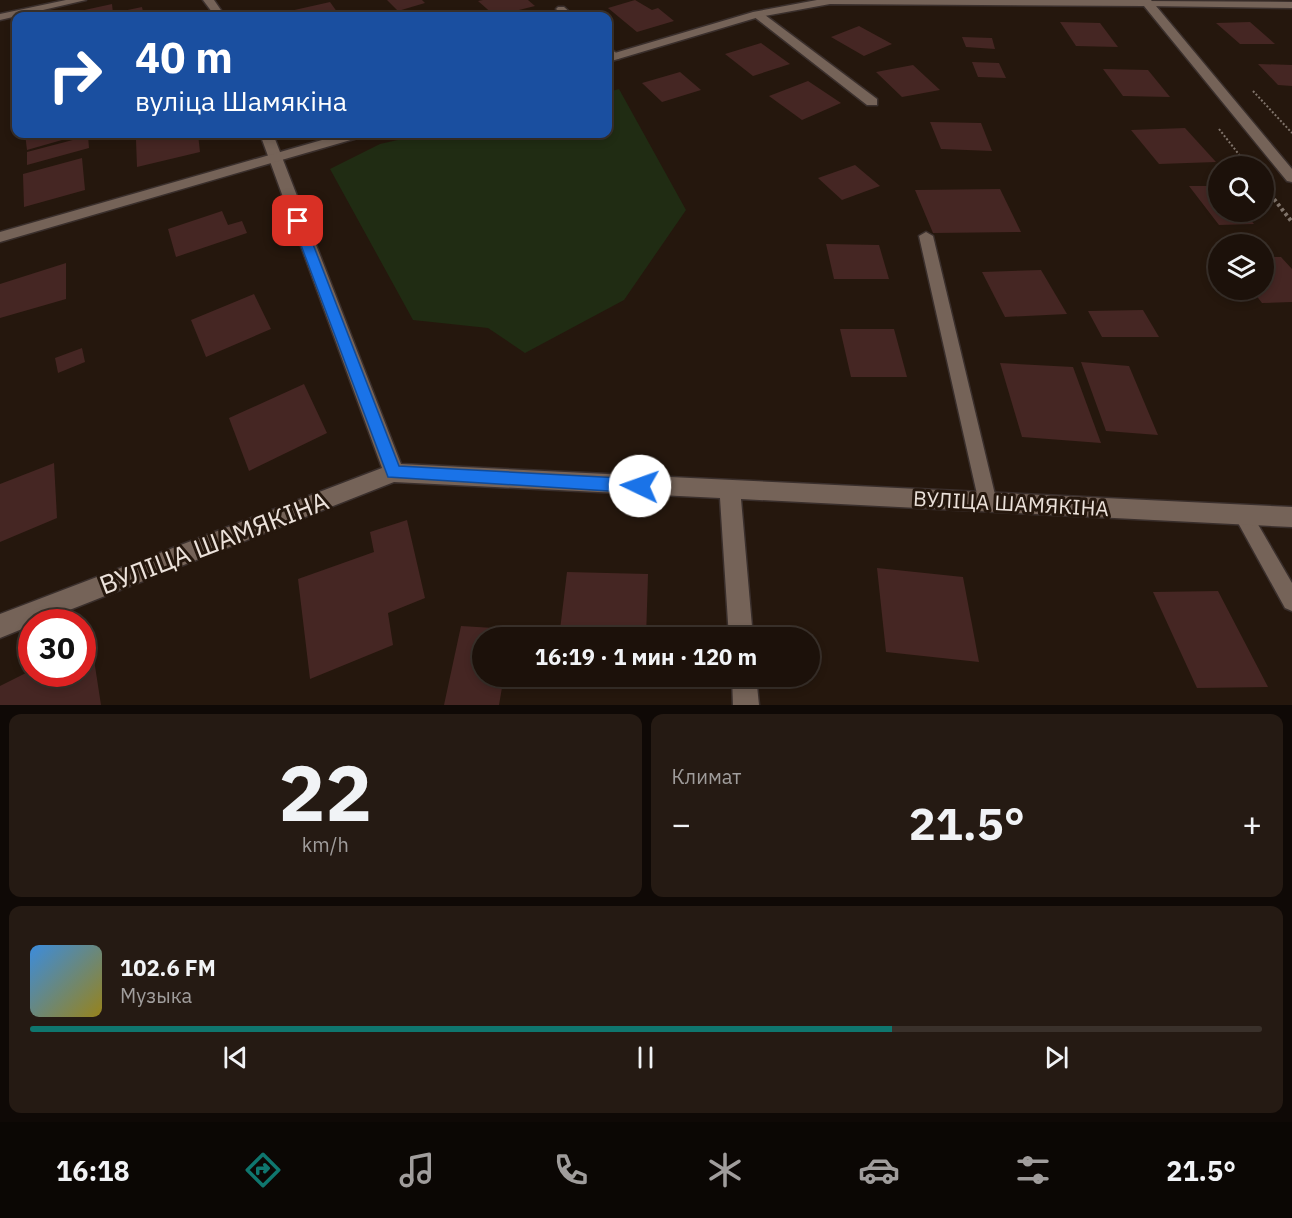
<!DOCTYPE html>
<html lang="ru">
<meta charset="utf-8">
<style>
:root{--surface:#1c110a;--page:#251a13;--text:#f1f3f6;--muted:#a09d9c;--line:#3a312b;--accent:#0f766e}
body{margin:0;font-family:"IBM Plex Sans",sans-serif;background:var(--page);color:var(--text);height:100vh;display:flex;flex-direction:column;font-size:22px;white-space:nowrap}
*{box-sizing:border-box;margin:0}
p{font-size:20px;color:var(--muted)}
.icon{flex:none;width:33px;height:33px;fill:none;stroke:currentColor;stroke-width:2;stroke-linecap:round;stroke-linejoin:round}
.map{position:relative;height:705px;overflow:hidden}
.sheet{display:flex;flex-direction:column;gap:9px;padding:9px;background:#0f0906;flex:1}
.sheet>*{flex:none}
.banner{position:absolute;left:12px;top:12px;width:600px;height:126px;border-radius:12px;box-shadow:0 3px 9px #0003,0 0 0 2px var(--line);background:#1a4fa0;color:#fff;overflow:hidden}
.tools{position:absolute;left:1208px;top:156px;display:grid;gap:12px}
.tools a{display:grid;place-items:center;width:66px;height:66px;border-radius:50%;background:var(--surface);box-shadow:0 3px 9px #0003,0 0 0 2px var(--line);font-size:30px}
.speed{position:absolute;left:18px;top:609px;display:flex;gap:12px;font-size:30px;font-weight:700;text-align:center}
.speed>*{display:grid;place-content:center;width:78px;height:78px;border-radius:50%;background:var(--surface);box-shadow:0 3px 9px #0003,0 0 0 2px var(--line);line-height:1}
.speed .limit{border:9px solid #d22;background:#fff;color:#111}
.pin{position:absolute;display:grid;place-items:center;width:51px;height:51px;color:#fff;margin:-26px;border-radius:12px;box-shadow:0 3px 9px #0006}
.me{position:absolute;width:66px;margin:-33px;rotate:273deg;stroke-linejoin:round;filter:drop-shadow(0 0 4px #0008)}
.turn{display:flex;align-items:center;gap:21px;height:126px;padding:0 24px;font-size:27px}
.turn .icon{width:78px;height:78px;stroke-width:2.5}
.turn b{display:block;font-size:42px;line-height:51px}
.big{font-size:45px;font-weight:700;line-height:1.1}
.sheet .tile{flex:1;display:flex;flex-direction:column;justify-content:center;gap:9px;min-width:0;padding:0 21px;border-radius:12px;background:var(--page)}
.sheet .dial{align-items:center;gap:0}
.dial b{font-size:78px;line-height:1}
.song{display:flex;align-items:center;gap:18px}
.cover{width:72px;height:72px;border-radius:9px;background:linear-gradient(135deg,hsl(210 70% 55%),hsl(50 70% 35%))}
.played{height:6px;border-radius:3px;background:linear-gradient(90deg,var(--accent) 70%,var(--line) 70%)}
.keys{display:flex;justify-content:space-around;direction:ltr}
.heat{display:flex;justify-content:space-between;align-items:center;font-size:33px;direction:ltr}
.sheet .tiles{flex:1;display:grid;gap:9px;grid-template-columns:1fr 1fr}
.tile:last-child{grid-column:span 2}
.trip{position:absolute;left:472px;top:627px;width:348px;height:60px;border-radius:30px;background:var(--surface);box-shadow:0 3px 9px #0003,0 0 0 2px var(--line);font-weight:700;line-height:60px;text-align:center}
.dock{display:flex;height:96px;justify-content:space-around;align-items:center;background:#0b0704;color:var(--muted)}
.dock .icon{width:42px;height:42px}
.dock .active{color:var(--accent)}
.dock b{font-size:27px;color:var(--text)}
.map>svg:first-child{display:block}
.green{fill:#202c13}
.building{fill:#452623}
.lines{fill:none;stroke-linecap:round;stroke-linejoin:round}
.lane-casing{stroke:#3a2f2c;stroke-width:3}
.street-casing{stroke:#3a2f2c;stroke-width:3}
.secondary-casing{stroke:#3a2f2c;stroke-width:3}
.path-far1{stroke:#80746b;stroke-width:2;stroke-dasharray:2 2;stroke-linecap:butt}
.path{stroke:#80746b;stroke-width:4;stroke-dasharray:3 3;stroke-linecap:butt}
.lane{fill:#756358;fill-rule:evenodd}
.street{fill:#756358;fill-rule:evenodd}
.secondary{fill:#756358;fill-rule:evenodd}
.route{fill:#1a73e8;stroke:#114b97;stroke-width:1.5}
.labels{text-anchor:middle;stroke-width:6;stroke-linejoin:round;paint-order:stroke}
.street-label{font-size:21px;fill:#ebe1da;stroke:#25170d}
.near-street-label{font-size:26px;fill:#ebe1da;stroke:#25170d}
</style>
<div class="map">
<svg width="1292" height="705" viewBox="0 0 1292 705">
<rect width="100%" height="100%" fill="#25170d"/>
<path class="green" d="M 619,89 L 686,210 L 624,300 L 525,353 L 488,328 L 413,320 L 330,169 L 380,144 L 424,134 L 608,134 L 608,92 Z"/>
<g class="building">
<path d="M 387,0 L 422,0 L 425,3 L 398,11 Z"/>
<path d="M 483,0 L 528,0 L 535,6 L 495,16 L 478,1 Z"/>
<path d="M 635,0 L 652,10 L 658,8 L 674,21 L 637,32 L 608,8 Z"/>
<path d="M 330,2 L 340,16 L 293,16 L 290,11 Z"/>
<path d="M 112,4 L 113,13 L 142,7 L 144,16 L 81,16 L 80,11 Z"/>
<path d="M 1060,22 L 1100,23 L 1118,47 L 1076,46 Z"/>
<path d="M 1250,22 L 1275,44 L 1240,44 L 1216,23 Z"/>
<path d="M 859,26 L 892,44 L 864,56 L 831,37 Z"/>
<path d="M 962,37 L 992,38 L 995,49 L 966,47 Z"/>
<path d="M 761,43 L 790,64 L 753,76 L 725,54 Z"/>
<path d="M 972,62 L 999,63 L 1006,78 L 978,77 Z"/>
<path d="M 1258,64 L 1292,65 L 1292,86 L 1278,85 Z"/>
<path d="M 913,65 L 940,90 L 902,97 L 876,72 Z"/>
<path d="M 1103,69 L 1148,70 L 1170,97 L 1123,96 Z"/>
<path d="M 680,72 L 701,90 L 662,102 L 642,83 Z"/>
<path d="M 808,81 L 841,103 L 802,120 L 769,96 Z"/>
<path d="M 930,122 L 981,123 L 992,151 L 941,149 Z"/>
<path d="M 1185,128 L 1216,162 L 1159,164 L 1131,130 Z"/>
<path d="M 25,134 L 75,134 L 76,136 L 27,150 Z"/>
<path d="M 165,134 L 198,134 L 200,152 L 137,167 L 136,140 Z"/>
<path d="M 88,136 L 89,148 L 27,165 L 27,152 Z"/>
<path d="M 82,158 L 85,190 L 24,207 L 23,174 Z"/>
<path d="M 855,165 L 880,186 L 842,200 L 818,178 Z"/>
<path d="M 1189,186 L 1218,186 L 1218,212 L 1244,212 L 1254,224 L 1219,225 Z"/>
<path d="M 1000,189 L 1021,232 L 933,233 L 915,190 Z"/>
<path d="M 222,211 L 228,225 L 242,221 L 247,233 L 176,257 L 168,229 Z"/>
<path d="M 826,244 L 879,245 L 889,279 L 834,279 Z"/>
<path d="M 1263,257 L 1281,257 L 1292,269 L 1292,302 L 1262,303 L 1252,290 L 1263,290 Z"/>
<path d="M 66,263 L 66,299 L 0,318 L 0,284 Z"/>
<path d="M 1041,270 L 1067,314 L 1005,317 L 982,272 Z"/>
<path d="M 254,294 L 271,329 L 206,357 L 191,320 Z"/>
<path d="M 1143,310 L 1159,337 L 1102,337 L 1088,311 Z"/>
<path d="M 840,329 L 894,329 L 907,377 L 851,377 Z"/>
<path d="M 82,348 L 85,362 L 58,373 L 55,358 Z"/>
<path d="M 1081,362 L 1129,366 L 1158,435 L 1106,431 Z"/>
<path d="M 1000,363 L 1073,367 L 1101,443 L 1022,437 Z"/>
<path d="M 304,384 L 327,433 L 249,471 L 229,418 Z"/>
<path d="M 54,463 L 57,518 L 0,542 L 0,484 Z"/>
<path d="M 407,520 L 425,598 L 388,613 L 393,645 L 310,679 L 298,579 L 374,552 L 370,532 Z"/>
<path d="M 877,568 L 963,577 L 979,662 L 886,652 Z"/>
<path d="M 567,572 L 648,574 L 646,638 L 559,638 Z"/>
<path d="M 1218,591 L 1268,687 L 1197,688 L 1153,592 Z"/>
<path d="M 461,626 L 512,629 L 511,638 L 483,638 L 483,676 L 504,676 L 499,705 L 444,705 Z"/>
<path d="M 91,640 L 101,705 L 0,705 L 0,686 L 32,670 L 32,674 L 82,674 L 82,644 Z"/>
</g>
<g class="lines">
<defs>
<g id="lane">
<path d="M 558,7 L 564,7 L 574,16 L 564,16 L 556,9 Z"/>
<path d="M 608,47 L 619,55 L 619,59 L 611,59 L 608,55 Z"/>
<path d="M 926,232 L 933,236 L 997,503 L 994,509 L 988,511 L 982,509 L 979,503 L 919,236 Z"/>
<path d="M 1243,507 L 1249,509 L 1292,583 L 1292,611 L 1285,608 L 1237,521 L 1234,515 L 1237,509 Z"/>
</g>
<g id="street">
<path d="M 66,0 L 86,0 L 0,20 L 0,14 Z"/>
<path d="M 203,0 L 214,0 L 225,16 L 215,16 Z"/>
<path d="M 1143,1 L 1292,2 L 1292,8 L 1147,6 L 1142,3 Z"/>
<path d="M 753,12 L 761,12 L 877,99 L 877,105 L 867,105 L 753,16 Z"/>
<path d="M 260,134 L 273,134 L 401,464 L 1292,507 L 1292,527 L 741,499 L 753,638 L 729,638 L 720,498 L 394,482 L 39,622 L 32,622 L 32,625 L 0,638 L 0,614 L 382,468 Z"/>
<path d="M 732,676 L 756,676 L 759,705 L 733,705 Z"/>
</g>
<g id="secondary">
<path d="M 817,0 L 1151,0 L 1292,169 L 1292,182 L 1287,181 L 1144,6 L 830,4 L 759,17 L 608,62 L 608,55 L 753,12 Z"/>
<path d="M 343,134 L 363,134 L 361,137 L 0,242 L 0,232 Z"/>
</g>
</defs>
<use href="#lane" class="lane-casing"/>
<use href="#street" class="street-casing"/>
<use href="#secondary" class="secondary-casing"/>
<g class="path-far1">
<path d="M 1253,91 L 1292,133"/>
<path d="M 1219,129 L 1248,166"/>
</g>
<path class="path" d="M 1263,185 L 1292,222"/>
<use href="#lane" class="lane"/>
<use href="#street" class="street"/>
<use href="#secondary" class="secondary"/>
</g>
<path class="route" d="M 298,217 L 304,221 L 399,466 L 640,479 L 646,481 L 648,486 L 646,491 L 640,493 L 388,477 L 292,221 Z"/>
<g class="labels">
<g class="street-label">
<text transform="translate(1011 504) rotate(3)" y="7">ВУЛІЦА ШАМЯКІНА</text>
</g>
<g class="near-street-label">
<text transform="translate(214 543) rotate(-21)" y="9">ВУЛІЦА ШАМЯКІНА</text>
</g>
</g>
</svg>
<div class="tools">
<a><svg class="icon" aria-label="search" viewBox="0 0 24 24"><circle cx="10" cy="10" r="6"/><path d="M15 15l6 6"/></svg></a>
<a><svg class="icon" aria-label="layers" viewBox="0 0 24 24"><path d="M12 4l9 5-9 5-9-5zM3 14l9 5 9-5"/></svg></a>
</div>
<div class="speed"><div class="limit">30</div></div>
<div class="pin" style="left:298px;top:221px;background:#d93025"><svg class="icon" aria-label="arrive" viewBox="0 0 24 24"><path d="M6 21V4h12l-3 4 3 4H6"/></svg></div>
<svg class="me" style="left:640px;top:486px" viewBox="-20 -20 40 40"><circle r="19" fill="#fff"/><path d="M0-13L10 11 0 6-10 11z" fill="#1a73e8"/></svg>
<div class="trip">16:19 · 1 мин · 120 m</div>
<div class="banner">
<div class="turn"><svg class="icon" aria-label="right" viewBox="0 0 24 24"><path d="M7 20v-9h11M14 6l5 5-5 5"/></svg><div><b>40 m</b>вуліца Шамякіна</div></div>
</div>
</div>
<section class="sheet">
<div class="tiles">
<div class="tile dial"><b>22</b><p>km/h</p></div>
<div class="tile"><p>Климат</p>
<div class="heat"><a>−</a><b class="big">21.5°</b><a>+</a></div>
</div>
<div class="tile">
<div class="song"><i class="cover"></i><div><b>102.6 FM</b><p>Музыка</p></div></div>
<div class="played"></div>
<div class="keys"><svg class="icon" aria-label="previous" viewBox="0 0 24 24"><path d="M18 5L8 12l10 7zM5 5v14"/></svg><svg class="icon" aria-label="pause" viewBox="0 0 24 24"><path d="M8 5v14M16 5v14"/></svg><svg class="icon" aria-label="next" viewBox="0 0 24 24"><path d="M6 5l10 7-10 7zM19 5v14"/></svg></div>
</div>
</div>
</section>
<nav class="dock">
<b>16:18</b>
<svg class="icon active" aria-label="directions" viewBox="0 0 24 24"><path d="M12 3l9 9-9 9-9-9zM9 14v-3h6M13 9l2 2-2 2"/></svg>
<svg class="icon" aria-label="music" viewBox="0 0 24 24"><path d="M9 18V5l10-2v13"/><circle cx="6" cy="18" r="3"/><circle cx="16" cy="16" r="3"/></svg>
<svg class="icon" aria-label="phone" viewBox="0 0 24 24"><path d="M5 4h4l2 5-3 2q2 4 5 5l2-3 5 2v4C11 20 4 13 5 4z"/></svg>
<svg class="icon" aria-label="climate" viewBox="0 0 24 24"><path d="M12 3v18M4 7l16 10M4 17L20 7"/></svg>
<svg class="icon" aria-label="car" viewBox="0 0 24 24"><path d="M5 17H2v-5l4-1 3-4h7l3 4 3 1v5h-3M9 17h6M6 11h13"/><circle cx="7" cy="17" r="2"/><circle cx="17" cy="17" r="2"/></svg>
<svg class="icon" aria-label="filters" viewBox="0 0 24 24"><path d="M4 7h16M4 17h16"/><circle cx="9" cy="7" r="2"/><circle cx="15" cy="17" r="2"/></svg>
<b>21.5°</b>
</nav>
